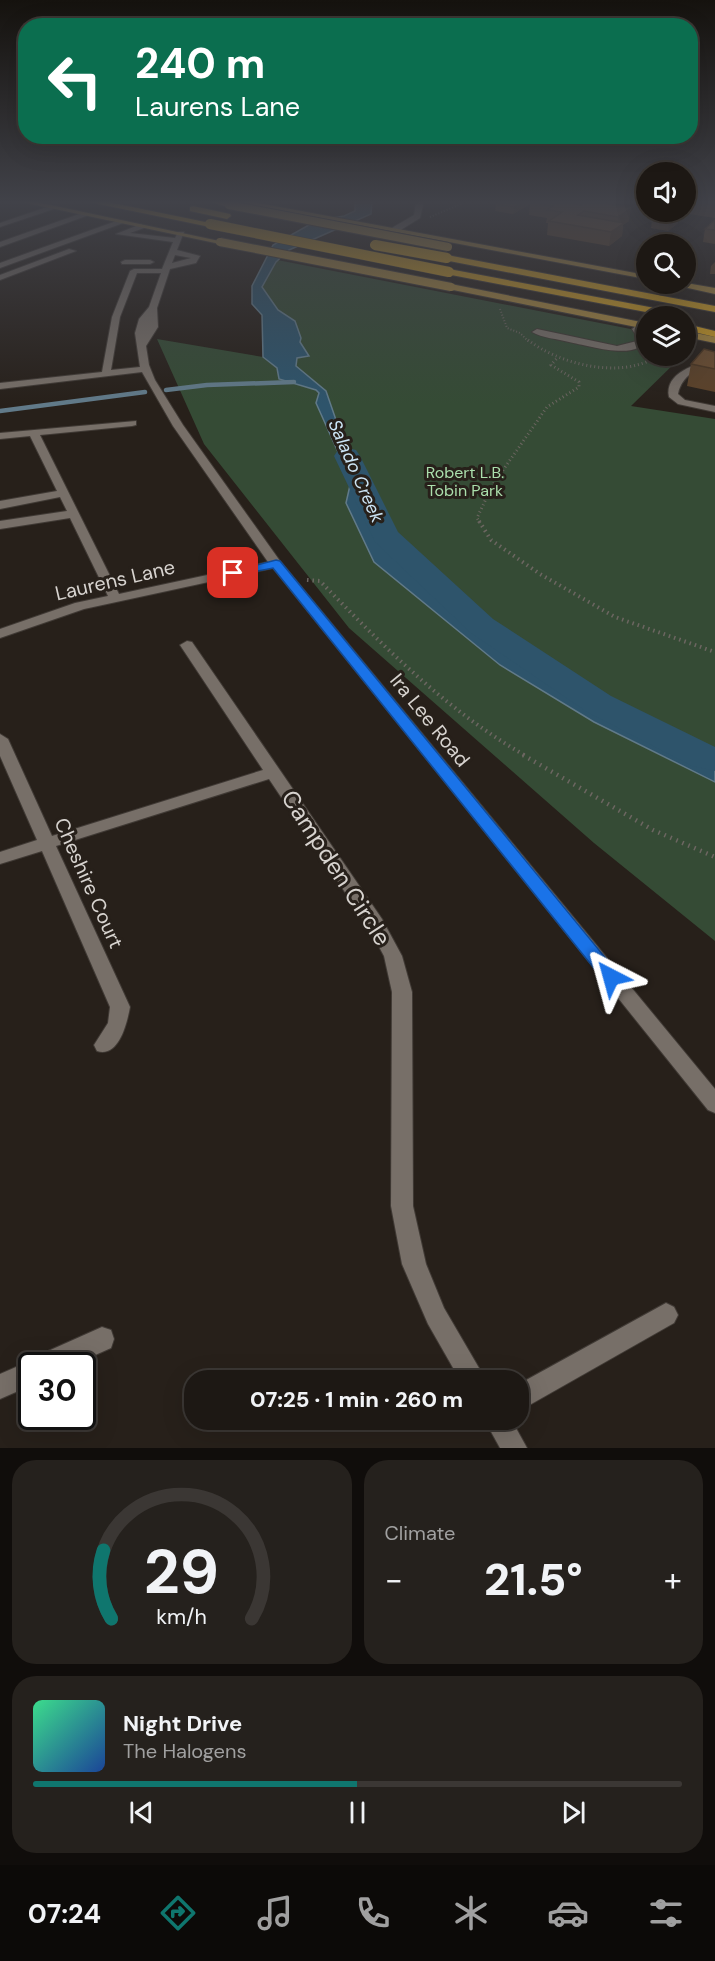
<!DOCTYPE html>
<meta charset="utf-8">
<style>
:root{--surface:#1d1814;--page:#25211d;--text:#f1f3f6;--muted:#a0a0a0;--line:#3b3734;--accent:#0f766e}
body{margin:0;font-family:"DM Sans",sans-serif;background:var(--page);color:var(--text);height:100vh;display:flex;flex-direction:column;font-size:22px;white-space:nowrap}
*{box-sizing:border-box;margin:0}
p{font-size:20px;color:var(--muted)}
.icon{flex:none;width:33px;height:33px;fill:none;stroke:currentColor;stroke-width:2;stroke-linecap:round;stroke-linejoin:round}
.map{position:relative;height:1448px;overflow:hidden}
.panel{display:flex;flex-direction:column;gap:12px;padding:12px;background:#100d0b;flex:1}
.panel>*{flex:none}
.guide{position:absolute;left:18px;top:18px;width:680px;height:126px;border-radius:24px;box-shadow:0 6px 24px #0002,0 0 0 2px var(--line);background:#0b6e4f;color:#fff;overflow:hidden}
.controls{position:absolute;left:636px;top:162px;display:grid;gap:12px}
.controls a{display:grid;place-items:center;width:60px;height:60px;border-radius:50%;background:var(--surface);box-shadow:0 6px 24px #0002,0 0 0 2px var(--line);font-size:30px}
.speed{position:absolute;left:18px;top:1352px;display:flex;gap:12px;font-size:30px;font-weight:700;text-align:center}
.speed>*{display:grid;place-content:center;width:78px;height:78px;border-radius:50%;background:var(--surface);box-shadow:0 6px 24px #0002,0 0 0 2px var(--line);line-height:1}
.speed .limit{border:3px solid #111;border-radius:9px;background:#fff;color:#111}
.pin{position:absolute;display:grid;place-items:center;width:51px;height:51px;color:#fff;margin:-26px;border-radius:12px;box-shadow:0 3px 9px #0006}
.me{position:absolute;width:66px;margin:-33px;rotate:321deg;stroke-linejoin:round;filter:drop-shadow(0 0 4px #0008)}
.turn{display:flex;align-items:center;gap:21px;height:126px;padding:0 18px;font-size:27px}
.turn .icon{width:78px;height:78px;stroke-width:2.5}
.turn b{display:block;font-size:42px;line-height:51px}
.big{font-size:45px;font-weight:800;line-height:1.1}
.panel .widget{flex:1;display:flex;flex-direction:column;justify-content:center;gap:9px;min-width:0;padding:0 21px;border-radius:24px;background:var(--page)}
.panel .dial{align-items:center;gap:0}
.dial svg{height:156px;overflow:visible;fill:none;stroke:var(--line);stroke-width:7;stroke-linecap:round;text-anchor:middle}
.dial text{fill:var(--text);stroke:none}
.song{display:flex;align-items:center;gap:18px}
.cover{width:72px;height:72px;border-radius:9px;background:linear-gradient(135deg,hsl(150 70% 55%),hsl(220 70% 35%))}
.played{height:6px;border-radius:3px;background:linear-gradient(90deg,var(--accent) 50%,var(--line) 50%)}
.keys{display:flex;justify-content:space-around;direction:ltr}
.heat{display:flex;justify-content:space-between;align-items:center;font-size:33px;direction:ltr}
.panel .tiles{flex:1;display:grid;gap:12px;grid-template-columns:1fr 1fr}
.widget:last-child{grid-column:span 2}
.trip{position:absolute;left:184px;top:1370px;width:345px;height:60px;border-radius:24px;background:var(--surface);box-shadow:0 6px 24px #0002,0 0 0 2px var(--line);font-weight:800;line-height:60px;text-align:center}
.dock{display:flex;height:96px;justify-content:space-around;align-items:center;background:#0c0a08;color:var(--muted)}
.dock .icon{width:42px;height:42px}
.dock .current{color:var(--accent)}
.dock b{font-size:27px;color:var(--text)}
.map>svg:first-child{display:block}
.green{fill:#354b35}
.water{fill:#2e546b;stroke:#617a89;stroke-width:1.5}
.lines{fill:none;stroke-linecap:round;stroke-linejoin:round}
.stream{stroke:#617a89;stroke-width:4.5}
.river{fill:#2e546b;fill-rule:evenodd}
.minor-casing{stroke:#403a35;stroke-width:2}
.major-casing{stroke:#403a35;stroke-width:2}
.highway-casing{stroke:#403a35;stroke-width:2}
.path-far3{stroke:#6c6661;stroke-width:2;stroke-dasharray:1 2;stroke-linecap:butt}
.path-far2{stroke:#6c6661;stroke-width:3;stroke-dasharray:1 3;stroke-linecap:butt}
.path-far1{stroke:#6c6661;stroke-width:4;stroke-dasharray:1.5 4;stroke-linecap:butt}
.path{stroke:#6c6661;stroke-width:4.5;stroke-dasharray:1.5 5;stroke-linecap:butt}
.minor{fill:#776f68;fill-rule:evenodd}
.major{fill:#aa893f;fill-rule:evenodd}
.highway{fill:#cc9b23;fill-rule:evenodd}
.major-bridge-casing{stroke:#403a35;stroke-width:10;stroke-linecap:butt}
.highway-bridge-casing{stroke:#403a35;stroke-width:11;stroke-linecap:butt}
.major-bridge{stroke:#aa893f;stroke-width:8}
.highway-bridge{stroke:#cc9b23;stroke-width:10}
.wall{fill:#5c4229}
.shaded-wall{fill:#4b3622}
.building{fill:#6b4d30;stroke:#4b3622;stroke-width:1.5}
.route{fill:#1a73e8;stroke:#114b97;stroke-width:1.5}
.labels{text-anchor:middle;stroke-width:6;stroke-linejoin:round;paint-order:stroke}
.far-park-label{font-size:16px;fill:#abdfac;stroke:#27201a}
.far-water-label{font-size:18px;font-style:italic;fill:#cce5f6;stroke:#27201a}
.street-label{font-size:20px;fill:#d7d3cf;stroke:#27201a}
.near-street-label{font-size:24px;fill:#d7d3cf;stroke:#27201a}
</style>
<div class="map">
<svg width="715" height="1448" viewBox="0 0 715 1448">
<rect width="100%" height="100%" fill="#27201a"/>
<path class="green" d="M 267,258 L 646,332 L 646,356 L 682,356 L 631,406 L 715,419 L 715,941 L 594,843 L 349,628 L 204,444 L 157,339 L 263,357 L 262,315 L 252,304 L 252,286 Z"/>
<path class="water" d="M 355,201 L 372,201 L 371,214 L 289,250 L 276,262 L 262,287 L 278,310 L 295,321 L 301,338 L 300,342 L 309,356 L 297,358 L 296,366 L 326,391 L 336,420 L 367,479 L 369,516 L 374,528 L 406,566 L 445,599 L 483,618 L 550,676 L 582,697 L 715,766 L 715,782 L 594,722 L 500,665 L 374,562 L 346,503 L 351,481 L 316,403 L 319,393 L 316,390 L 279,379 L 277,368 L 263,357 L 262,315 L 252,304 L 252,286 L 273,245 L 316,221 L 344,216 L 355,211 Z"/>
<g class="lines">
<g class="stream">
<path d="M 166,390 L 207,385 L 294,382"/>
<path d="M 0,411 L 145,392"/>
</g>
<path class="river" d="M 347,448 L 356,450 L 360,456 L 398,532 L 493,619 L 611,696 L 715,747 L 715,771 L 692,766 L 587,712 L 471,633 L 375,542 L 334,456 L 338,450 Z"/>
<defs>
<g id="minor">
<path d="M 416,201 L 424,201 L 420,218 L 396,233 L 390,233 L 390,229 L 414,215 Z"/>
<path d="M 50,206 L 57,208 L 0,227 L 0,223 Z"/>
<path d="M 82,213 L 89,215 L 0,247 L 0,242 Z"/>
<path d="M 119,220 L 126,222 L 0,268 L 0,263 Z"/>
<path d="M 141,224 L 144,228 L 130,233 L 175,238 L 178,232 L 184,232 L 177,250 L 200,256 L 196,263 L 170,269 L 157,308 L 158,327 L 146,346 L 149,365 L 155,380 L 183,425 L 280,561 L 715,1089 L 715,1113 L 708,1110 L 273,568 L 84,609 L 0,638 L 0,629 L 75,603 L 108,596 L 70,518 L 0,529 L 0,521 L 67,511 L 60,497 L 0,509 L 0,501 L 57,491 L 30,436 L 0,439 L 0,433 L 136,421 L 136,425 L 132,426 L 40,435 L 119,594 L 268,562 L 173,426 L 142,372 L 0,389 L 0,383 L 102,372 L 112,317 L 130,271 L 134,269 L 162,269 L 173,242 L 116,234 ZM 175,255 L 191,258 L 172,263 ZM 137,273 L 161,273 L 149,307 L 139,319 L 135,333 L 140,367 L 111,370 L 120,317 Z"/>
<path d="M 69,249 L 76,251 L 0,280 L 0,275 Z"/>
<path d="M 125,260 L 150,260 L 154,262 L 150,264 L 122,264 L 121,262 Z"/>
<path d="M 641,322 L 646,325 L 642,329 L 646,337 C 642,363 586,345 569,342 C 558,339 542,338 532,332 L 537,329 L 617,346 L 637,341 L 637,337 L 632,329 Z"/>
<path d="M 715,360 L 715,366 C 697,368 682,375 678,394 L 685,400 L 715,406 L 715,412 L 678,404 L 669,397 C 664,373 696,363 715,360 Z"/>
<path d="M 187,641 L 192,642 L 382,919 L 402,956 L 412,992 L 413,1206 L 426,1264 L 444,1308 L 486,1380 L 460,1380 L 428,1324 L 402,1264 L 391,1206 L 392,992 L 384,956 L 369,928 L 269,779 L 56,846 L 130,1007 C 127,1023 119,1058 97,1051 L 94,1045 L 108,1023 L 110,1007 L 42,851 L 0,864 L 0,852 L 37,840 L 0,756 L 0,734 L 8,739 L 52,836 L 263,770 L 180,645 Z"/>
<path d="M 666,1303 L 674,1307 L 678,1315 L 674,1323 L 519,1411 L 519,1384 Z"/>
<path d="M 102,1327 L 111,1330 L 114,1339 L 111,1348 L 73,1365 L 32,1365 L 32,1385 L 0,1399 L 0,1374 L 32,1360 L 35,1361 L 37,1356 Z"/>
<path d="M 484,1419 L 511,1419 L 527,1448 L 500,1448 Z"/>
</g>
<g id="major">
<path d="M 17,201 L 32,201 L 224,242 L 220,244 Z"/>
<path d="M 206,201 L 221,201 L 233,205 L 229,207 Z"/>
<path d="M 231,201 L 247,201 L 646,275 L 646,279 Z"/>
<path d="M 686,283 L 715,288 L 715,294 L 670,284 Z"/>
<path d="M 451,284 L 646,323 L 646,329 L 448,289 L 447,287 Z"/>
<path d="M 686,331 L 715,337 L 715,343 L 686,337 Z"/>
</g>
<g id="highway">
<path d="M 84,201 L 103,201 L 215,224 L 210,227 Z"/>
<path d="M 193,206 L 230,214 L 231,216 L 227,219 L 190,211 L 190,207 Z"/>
<path d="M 447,255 L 715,306 L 715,312 L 444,260 L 444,256 Z"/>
<path d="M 449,269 L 681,313 L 686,316 L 667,316 L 446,274 L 444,272 Z"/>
<path d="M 686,324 L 715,331 L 715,337 L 686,330 Z"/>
</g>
</defs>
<use href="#minor" class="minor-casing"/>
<use href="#major" class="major-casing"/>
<use href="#highway" class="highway-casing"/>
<g class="path-far3">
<path d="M 430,217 L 468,201"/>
<path d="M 500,309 L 507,328 L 520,333 L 529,342"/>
</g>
<g class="path-far2">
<path d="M 528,340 C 559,364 619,379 654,358 L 651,356"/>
<path d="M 480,523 L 477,518 L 492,486 L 547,407 L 579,387 L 579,382 L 551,365 L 558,357"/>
</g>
<g class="path-far1">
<path d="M 479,521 L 491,540 L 540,574 L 615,617 L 715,652"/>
<path d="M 307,580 L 320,581 C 383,646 447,711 526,756"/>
</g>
<path class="path" d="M 523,755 L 653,830 L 715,857"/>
<use href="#minor" class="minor"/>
<use href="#major" class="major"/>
<use href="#highway" class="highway"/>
<defs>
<g id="major-bridge">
<path d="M 229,205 L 448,247"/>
<path d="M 220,242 L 451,287"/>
</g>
<g id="highway-bridge">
<path d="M 210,224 L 449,272"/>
<path d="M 375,245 L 447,258"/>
</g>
</defs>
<use href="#major-bridge" class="major-bridge-casing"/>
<use href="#highway-bridge" class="highway-bridge-casing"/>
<use href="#major-bridge" class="major-bridge"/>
<use href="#highway-bridge" class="highway-bridge"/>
</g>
<g class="wall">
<path d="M 501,201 L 584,201 L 584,203 L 629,221 L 623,225 L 622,236 L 609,246 L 547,235 L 548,223 L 546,223 L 547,218 L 529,215 L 530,204 L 513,214 L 495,211 L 496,204 Z"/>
<path d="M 686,201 L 715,201 L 715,218 L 676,212 L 686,212 Z"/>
<path d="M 679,216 L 678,223 L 668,231 L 651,228 L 652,221 Z"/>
<path d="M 715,220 L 715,244 L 703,242 L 705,229 Z"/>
<path d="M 715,262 L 715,274 L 710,274 L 711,266 Z"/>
<path d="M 715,352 L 715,392 L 687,386 L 691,364 Z"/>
</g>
<g class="shaded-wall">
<path d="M 524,201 L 534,201 L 530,202 L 530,204 L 513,214 L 514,207 Z"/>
<path d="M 569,201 L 584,201 L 584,203 L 566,215 L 567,202 Z"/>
<path d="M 631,208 L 629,221 L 623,225 L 622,236 L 609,246 L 611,232 L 617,228 L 618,217 Z"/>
<path d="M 679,216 L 678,223 L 668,231 L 669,224 Z"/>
</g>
<g class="building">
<path d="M 501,201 L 524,201 L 514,207 L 496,204 Z"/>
<path d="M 531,201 L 569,201 L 567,202 L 581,205 L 587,201 L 592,201 L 631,208 L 618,217 L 584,211 L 578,215 L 624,223 L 611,232 L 549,221 L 562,212 L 547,210 L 553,206 L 530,202 Z"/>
<path d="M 694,201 L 715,201 L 715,205 Z"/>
<path d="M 662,213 L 679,216 L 669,224 L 652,221 Z"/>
<path d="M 715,220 L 715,230 L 705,229 Z"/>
<path d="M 704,349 L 715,352 L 715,369 L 691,364 Z"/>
</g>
<linearGradient id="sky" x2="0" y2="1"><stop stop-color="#15120e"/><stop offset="0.5" stop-color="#414249"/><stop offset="1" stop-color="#414249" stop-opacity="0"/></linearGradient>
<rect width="715" height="404" fill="url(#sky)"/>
<path class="route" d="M 276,560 L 280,561 L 617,972 L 620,977 L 617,982 L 605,982 L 273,568 L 233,576 L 227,573 Z"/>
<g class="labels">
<g class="far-park-label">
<text x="465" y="478">Robert L.B.<tspan x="465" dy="18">Tobin Park</tspan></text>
</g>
<g class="far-water-label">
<text transform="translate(356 471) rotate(66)" y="6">Salado Creek</text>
</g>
<g class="street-label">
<text transform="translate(115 580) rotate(-13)" y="7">Laurens Lane</text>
<text transform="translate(430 720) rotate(51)" y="7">Ira Lee Road</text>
<text transform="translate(89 883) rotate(66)" y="7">Cheshire Court</text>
</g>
<g class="near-street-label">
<text transform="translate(336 868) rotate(57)" y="8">Campden Circle</text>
</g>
</g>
</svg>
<div class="controls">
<a><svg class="icon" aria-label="sound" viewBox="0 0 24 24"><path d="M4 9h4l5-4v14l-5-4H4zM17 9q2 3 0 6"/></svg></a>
<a><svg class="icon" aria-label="search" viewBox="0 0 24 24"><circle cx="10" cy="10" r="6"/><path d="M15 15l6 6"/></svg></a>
<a><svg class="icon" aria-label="layers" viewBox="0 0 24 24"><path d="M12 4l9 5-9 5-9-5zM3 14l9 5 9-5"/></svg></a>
</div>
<div class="speed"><div class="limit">30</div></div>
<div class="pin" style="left:233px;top:573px;background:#d93025"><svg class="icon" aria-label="arrive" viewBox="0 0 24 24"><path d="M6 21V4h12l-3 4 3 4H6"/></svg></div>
<svg class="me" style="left:611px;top:977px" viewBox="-20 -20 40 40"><path d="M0-17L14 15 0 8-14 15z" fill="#1a73e8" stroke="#fff" stroke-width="4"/></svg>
<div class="trip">07:25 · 1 min · 260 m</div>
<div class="guide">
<div class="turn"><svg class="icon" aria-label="left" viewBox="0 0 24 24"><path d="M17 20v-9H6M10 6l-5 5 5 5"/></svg><div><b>240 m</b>Laurens Lane</div></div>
</div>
</div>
<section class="panel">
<div class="tiles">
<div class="widget dial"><svg viewBox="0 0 100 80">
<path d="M14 69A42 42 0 1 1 86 69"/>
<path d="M14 69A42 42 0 0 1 10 34" stroke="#0f766e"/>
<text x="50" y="56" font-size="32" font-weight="700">29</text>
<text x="50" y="72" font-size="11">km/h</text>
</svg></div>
<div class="widget"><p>Climate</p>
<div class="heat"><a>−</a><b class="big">21.5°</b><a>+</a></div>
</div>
<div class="widget">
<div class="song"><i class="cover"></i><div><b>Night Drive</b><p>The Halogens</p></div></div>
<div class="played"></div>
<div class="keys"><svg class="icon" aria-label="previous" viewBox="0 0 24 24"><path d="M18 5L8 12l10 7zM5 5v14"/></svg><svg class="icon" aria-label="pause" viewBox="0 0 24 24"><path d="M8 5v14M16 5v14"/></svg><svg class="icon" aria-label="next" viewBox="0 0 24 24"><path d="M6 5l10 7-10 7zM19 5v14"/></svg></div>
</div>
</div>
</section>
<nav class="dock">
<b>07:24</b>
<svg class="icon current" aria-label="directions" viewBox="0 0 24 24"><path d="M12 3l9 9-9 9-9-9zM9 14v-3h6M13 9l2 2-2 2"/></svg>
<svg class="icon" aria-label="music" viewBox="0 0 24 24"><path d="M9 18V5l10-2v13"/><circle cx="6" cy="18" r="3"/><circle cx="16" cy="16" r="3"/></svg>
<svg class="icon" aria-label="phone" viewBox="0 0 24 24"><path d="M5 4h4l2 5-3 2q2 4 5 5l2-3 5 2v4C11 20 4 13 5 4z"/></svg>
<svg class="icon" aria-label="climate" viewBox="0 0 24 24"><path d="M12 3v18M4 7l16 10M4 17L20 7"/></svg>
<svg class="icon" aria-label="car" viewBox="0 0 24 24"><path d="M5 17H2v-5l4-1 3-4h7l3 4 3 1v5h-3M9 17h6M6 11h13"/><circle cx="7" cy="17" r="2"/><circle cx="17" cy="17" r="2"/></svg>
<svg class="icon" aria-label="filters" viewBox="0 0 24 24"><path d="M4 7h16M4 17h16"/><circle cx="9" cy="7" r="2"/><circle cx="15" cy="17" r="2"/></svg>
</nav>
